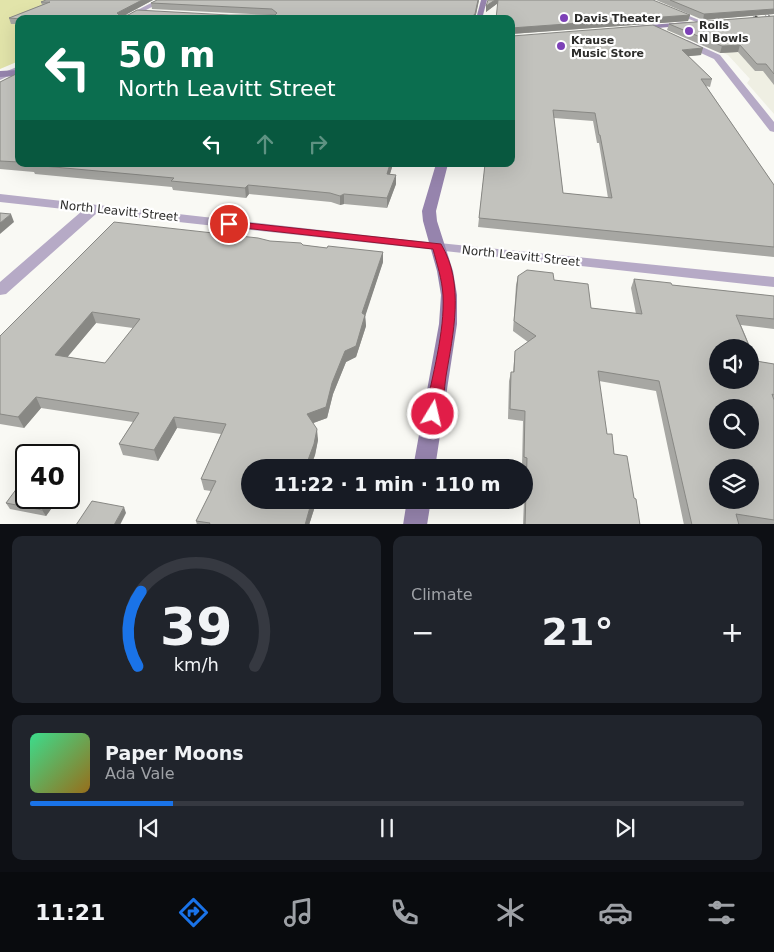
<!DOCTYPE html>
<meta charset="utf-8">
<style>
:root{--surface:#171b24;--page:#20242c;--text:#f1f3f6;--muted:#9ea1a6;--line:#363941;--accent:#1a73e8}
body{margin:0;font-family:"DejaVu Sans",sans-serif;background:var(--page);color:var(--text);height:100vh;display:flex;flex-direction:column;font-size:19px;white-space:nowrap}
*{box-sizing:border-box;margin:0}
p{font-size:16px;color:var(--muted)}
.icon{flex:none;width:28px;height:28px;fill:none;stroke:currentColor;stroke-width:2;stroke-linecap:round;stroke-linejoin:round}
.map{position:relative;height:524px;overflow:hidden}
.sheet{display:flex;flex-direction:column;gap:12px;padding:12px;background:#0d0f14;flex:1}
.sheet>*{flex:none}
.guide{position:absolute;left:15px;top:15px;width:500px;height:152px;border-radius:10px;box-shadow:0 5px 20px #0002;background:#0b6e4f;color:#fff;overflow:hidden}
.buttons{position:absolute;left:709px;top:339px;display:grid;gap:10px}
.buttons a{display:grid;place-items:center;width:50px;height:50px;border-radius:50%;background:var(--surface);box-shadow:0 5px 20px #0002;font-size:25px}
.speed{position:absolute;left:15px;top:444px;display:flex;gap:10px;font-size:25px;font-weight:700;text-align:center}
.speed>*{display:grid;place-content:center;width:65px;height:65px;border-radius:50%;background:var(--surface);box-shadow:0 5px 20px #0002;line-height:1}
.speed .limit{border:2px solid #111;border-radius:8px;background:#fff;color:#111}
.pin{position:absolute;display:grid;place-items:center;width:42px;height:42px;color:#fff;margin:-21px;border:2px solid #fff;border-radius:50%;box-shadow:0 1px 5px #0007}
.me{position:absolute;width:55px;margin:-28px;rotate:9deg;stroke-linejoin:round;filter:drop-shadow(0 0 4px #0008)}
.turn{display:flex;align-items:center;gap:18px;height:105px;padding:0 20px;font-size:22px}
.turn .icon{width:65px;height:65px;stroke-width:2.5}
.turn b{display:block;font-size:35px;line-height:42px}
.lanes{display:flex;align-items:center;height:48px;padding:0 20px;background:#0003;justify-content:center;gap:25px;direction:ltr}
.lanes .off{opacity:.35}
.big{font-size:38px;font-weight:700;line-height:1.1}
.sheet .widget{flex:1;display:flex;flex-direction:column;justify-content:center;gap:8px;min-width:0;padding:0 18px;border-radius:10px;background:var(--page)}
.sheet .dial{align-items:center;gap:0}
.dial svg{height:130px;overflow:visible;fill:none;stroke:var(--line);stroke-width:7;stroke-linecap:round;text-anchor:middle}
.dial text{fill:var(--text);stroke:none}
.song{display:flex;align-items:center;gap:15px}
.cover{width:60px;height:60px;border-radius:8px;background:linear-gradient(135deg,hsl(150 70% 55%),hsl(40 70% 35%))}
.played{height:5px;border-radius:2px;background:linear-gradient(90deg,var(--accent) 20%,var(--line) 20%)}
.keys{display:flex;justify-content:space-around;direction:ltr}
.heat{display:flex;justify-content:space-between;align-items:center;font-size:28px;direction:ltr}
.sheet .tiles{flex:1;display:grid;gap:12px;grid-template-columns:1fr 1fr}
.widget:last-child{grid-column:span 2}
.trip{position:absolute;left:241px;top:459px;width:292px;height:50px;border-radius:25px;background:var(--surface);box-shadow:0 5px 20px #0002;font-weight:700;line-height:50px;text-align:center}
.menu{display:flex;height:80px;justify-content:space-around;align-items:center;background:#090b0e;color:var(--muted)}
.menu .icon{width:35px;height:35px}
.menu .current{color:var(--accent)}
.menu b{font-size:22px;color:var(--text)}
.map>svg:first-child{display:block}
.built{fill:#efefe3}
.green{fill:#e2e4aa}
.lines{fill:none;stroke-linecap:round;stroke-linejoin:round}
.street{fill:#b6aac6;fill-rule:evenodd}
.secondary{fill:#9684ad;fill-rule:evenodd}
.rail-casing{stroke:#4c4c49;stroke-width:2.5}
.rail{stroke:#fff;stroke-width:2;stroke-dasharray:5;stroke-linecap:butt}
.wall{fill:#a7a7a3;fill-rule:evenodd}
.shaded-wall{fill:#888884}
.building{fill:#c2c2bd;stroke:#888884;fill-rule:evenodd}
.route{fill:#e11d48;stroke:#92132f}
.poi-dot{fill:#7d41b7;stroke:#fff;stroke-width:2}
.labels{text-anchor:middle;stroke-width:4.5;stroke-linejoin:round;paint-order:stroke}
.far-poi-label{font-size:11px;font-weight:bold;fill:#2d2d2b;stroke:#fff;text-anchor:start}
.street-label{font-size:12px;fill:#2d2d2b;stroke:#fff}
</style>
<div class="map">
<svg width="774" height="525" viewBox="0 0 774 525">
<rect width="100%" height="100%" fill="#f9f9f4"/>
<path class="built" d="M 774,22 L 774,114 L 747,83 L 750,79 L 728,55 L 666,30 Z"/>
<path class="green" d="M 0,0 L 150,0 L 19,19 L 19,61 L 0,69 Z"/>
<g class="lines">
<g class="street">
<path d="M 157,0 L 165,0 L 129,19 L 120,19 Z"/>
<path d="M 643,0 L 651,0 L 706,23 L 701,24 Z"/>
<path d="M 681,40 L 687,40 L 720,55 L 774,122 L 774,132 L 770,131 L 714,59 L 681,44 Z"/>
<path d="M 19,66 L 19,71 L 0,80 L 0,74 Z"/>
<path d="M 0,194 L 400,239 L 774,277 L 774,287 L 97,213 L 6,294 L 0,295 L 0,282 L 82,211 L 0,202 Z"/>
</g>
<g class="secondary">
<path d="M 481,0 L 487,0 L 482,19 L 476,19 Z"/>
<path d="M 688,22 L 690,23 L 690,25 L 636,30 L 633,28 L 636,26 Z"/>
<path d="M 19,70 L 19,76 L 0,77 L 0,71 Z"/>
<path d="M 436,164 L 448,164 L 436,211 L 437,221 L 453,271 L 457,295 L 457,324 L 435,468 L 413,468 L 439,324 L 441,295 L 437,271 L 423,221 L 422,211 Z"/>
<path d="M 407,500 L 431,500 L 427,525 L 403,525 Z"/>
</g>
<defs>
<g id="rail">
<path d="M 736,0 L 774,32"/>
<path d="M 749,0 L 774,21"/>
</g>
</defs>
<use href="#rail" class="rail-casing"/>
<use href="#rail" class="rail"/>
</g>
<g class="wall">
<path d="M 46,0 L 153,0 L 125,15 L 271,15 L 152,9 L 151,3 L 157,0 L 479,0 L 475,19 L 19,19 L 19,24 L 11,24 L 9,18 L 42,5 L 41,2 Z"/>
<path d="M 488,0 L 690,15 L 688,21 L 511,34 L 512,36 L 701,55 L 688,56 L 712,79 L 710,87 L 706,86 L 774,185 L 774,257 L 478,227 L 485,164 L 511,164 L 498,3 L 486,12 ZM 554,118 L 593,121 L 597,143 L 599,143 L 608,198 L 563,193 Z"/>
<path d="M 656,0 L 774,0 L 774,14 L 703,20 Z"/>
<path d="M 774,16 L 774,85 L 763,71 L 755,71 L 738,52 L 720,53 L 667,30 L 669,24 Z"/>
<path d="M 19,73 L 19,164 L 393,164 L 390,174 L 396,184 L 387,208 L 344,204 L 340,205 L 331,202 L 249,194 L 246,198 L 173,190 L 172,187 L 35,174 L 34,172 L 0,169 L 0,82 Z"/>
<path d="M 270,241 L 327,248 L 383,252 L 383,262 L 365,315 L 366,326 L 356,357 L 346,362 L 333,394 L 327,418 L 313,423 L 318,440 L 315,455 L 310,468 L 250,468 L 317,500 L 309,525 L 197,525 L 196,521 L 211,491 L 204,490 L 201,479 L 221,434 L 177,428 L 158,461 L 123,455 L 119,444 L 133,422 L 41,408 L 24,428 L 0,424 L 0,336 ZM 96,323 L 133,328 L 105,363 L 67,357 Z"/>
<path d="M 518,276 L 554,280 L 591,308 L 636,314 L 631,288 L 634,279 L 672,285 L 774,296 L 774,329 L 741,325 L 756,361 L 774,364 L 774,525 L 684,525 L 656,391 L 599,381 L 607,434 L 614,454 L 634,498 L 640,525 L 523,525 L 524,500 L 525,500 L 525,468 L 522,467 L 523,421 L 508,419 L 509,381 L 511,372 L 513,372 L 515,351 L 528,342 L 513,331 L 516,285 Z"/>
<path d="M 26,498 L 59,498 L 46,516 L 10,509 L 6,503 Z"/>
</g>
<g class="shaded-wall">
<path d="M 142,0 L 153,0 L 118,19 L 117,13 Z"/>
<path d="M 478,0 L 479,0 L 475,19 L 469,19 Z"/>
<path d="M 495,0 L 498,0 L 498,3 L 486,12 L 486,6 Z"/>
<path d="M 774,9 L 774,14 L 703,20 L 704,14 Z"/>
<path d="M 690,15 L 688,21 L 511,34 L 511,28 Z"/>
<path d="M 740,45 L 738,52 L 720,53 L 722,46 Z"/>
<path d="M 703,48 L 701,55 L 680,57 L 682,50 Z"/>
<path d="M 390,164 L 393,164 L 387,183 L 387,174 Z"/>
<path d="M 396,175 L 396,184 L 387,208 L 387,198 Z"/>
<path d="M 248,185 L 249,194 L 246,198 L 245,188 Z"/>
<path d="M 344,194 L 344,204 L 340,205 L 340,196 Z"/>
<path d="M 11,214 L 14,222 L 0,234 L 0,223 Z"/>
<path d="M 383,252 L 383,262 L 363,323 L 362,313 Z"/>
<path d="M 92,312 L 96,323 L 60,366 L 55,355 Z"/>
<path d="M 365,315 L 366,326 L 356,357 L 346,362 L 333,394 L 327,418 L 308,425 L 307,414 L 332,383 L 345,351 Z"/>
<path d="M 36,397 L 41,408 L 24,428 L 18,417 Z"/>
<path d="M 174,417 L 177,428 L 158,461 L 154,450 Z"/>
<path d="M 317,429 L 318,440 L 315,455 L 310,468 L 305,468 Z"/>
<path d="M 51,498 L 59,498 L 46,516 L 42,510 Z"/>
<path d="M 312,500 L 317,500 L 309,525 L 305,525 Z"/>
<path d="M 124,507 L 126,513 L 120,525 L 114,525 Z"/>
</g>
<g class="building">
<path d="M 46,0 L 142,0 L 117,13 L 119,15 L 128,15 L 137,10 L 229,15 L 275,15 L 277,13 L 272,9 L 151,3 L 157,0 L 478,0 L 475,14 L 469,19 L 21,19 L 9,18 L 50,2 L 41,2 Z"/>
<path d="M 488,0 L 495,0 L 486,6 Z"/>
<path d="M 498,0 L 653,0 L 690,15 L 511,28 L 511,19 L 496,19 Z"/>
<path d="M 670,0 L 774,0 L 774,9 L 704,14 Z"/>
<path d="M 774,16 L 774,74 L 766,64 L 757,64 L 740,45 L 722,46 L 669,24 Z"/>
<path d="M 653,25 L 703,48 L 682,50 L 712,79 L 701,79 L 774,185 L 774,247 L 479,218 L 485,164 L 511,164 L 511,34 L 512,36 ZM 553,110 L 595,113 L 599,135 L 600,135 L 612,198 L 563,193 Z"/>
<path d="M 18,73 L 19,73 L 19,162 L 0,161 L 0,82 Z"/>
<path d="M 34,164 L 390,164 L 387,174 L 396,175 L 387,198 L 344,194 L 340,196 L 330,193 L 248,185 L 245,188 L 171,181 L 174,178 L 32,165 Z"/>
<path d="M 0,213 L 11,214 L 0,223 Z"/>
<path d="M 114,222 L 258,238 L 270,241 L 301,243 L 303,245 L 327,248 L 328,246 L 383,252 L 362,313 L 365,315 L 356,346 L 345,351 L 332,383 L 326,407 L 307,414 L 317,429 L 314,444 L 305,468 L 250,468 L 250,500 L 312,500 L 305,525 L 209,525 L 210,523 L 196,521 L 216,481 L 201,479 L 226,424 L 174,417 L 154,450 L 119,444 L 139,413 L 36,397 L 18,417 L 0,414 L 0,336 ZM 92,312 L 140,319 L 105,363 L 55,355 Z"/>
<path d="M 527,270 L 553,273 L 554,280 L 588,284 L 591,308 L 642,314 L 634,279 L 671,283 L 672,285 L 774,296 L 774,319 L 736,315 L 750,348 L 718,348 L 718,380 L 750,380 L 750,348 L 756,361 L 774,364 L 774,395 L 772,394 L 774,400 L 774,520 L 736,514 L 739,525 L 692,525 L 659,381 L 598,371 L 607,434 L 612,434 L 614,454 L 627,456 L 634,498 L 636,499 L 640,525 L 525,525 L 527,458 L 524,457 L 525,411 L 510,409 L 511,372 L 514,372 L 515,351 L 536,336 L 514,321 L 518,276 ZM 718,408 L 750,408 L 750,440 L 718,440 ZM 718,468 L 750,468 L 750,500 L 718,500 Z"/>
<path d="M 26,476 L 26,498 L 51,498 L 42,510 L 6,503 Z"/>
<path d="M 92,501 L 124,507 L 114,525 L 76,525 Z"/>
</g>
<path class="route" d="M 229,221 L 441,244 C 465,284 453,334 446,376 C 444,389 444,406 438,418 L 433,420 L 428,418 L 425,414 C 432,376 445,332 443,295 C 442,279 437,264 433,249 L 226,226 L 224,224 Z"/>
<g class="poi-dot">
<circle cx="564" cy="18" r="5"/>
<circle cx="689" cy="31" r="5"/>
<circle cx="561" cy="46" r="5"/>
</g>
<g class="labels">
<g class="far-poi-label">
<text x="574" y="22">Davis Theater</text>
<text x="699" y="29">Rolls<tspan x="699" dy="13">N Bowls</tspan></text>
<text x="571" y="44">Krause<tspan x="571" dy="13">Music Store</tspan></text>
</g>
<g class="street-label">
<text transform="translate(119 211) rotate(6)" y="4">North Leavitt Street</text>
<text transform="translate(521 256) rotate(6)" y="4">North Leavitt Street</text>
</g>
</g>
</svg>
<div class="buttons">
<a><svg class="icon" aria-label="sound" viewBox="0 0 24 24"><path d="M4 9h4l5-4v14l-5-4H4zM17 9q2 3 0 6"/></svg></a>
<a><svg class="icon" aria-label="search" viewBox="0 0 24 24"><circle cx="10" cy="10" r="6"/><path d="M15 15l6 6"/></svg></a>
<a><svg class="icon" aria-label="layers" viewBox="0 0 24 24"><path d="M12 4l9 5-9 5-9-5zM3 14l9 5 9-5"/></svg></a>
</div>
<div class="speed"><div class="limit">40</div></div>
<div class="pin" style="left:229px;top:224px;background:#d93025"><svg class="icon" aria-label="arrive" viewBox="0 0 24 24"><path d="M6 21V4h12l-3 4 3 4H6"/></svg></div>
<svg class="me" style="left:433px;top:414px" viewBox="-20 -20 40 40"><circle r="17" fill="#e11d48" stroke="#fff" stroke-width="3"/><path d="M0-11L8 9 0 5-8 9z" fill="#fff"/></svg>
<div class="trip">11:22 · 1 min · 110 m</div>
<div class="guide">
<div class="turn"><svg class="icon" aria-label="left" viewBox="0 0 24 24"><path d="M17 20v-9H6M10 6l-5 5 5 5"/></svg><div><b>50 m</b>North Leavitt Street</div></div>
<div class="lanes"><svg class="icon" aria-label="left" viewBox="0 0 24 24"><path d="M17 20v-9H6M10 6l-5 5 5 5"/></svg><svg class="icon off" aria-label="ahead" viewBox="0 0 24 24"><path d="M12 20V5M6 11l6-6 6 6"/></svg><svg class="icon off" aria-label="right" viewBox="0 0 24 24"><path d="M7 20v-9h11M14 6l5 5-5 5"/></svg></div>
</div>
</div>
<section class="sheet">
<div class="tiles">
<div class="widget dial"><svg viewBox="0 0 100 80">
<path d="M14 69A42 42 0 1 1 86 69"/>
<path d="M14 69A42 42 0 0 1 16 23" stroke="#1a73e8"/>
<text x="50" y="56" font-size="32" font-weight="700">39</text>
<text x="50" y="72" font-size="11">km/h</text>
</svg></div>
<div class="widget"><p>Climate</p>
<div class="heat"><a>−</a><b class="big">21°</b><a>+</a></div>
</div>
<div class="widget">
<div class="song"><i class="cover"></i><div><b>Paper Moons</b><p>Ada Vale</p></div></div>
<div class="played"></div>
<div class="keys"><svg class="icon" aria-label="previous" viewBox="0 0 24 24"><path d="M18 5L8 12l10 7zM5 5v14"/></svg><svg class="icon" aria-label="pause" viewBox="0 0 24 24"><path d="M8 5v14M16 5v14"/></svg><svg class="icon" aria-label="next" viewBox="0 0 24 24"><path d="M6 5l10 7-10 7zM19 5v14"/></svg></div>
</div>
</div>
</section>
<nav class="menu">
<b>11:21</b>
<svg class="icon current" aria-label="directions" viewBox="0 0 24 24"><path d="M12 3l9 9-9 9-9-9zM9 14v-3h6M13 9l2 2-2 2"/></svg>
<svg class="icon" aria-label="music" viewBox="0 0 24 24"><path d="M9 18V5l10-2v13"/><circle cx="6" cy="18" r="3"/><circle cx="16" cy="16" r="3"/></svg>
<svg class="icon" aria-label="phone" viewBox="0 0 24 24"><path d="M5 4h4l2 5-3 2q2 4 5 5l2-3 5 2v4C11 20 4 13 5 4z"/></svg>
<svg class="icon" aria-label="climate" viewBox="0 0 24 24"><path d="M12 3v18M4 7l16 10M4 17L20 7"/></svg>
<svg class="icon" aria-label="car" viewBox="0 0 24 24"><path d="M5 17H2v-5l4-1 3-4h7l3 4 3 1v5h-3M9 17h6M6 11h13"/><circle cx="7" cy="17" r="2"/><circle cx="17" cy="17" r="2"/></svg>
<svg class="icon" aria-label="filters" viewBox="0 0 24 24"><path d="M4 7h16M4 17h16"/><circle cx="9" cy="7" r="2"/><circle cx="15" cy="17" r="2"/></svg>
</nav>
